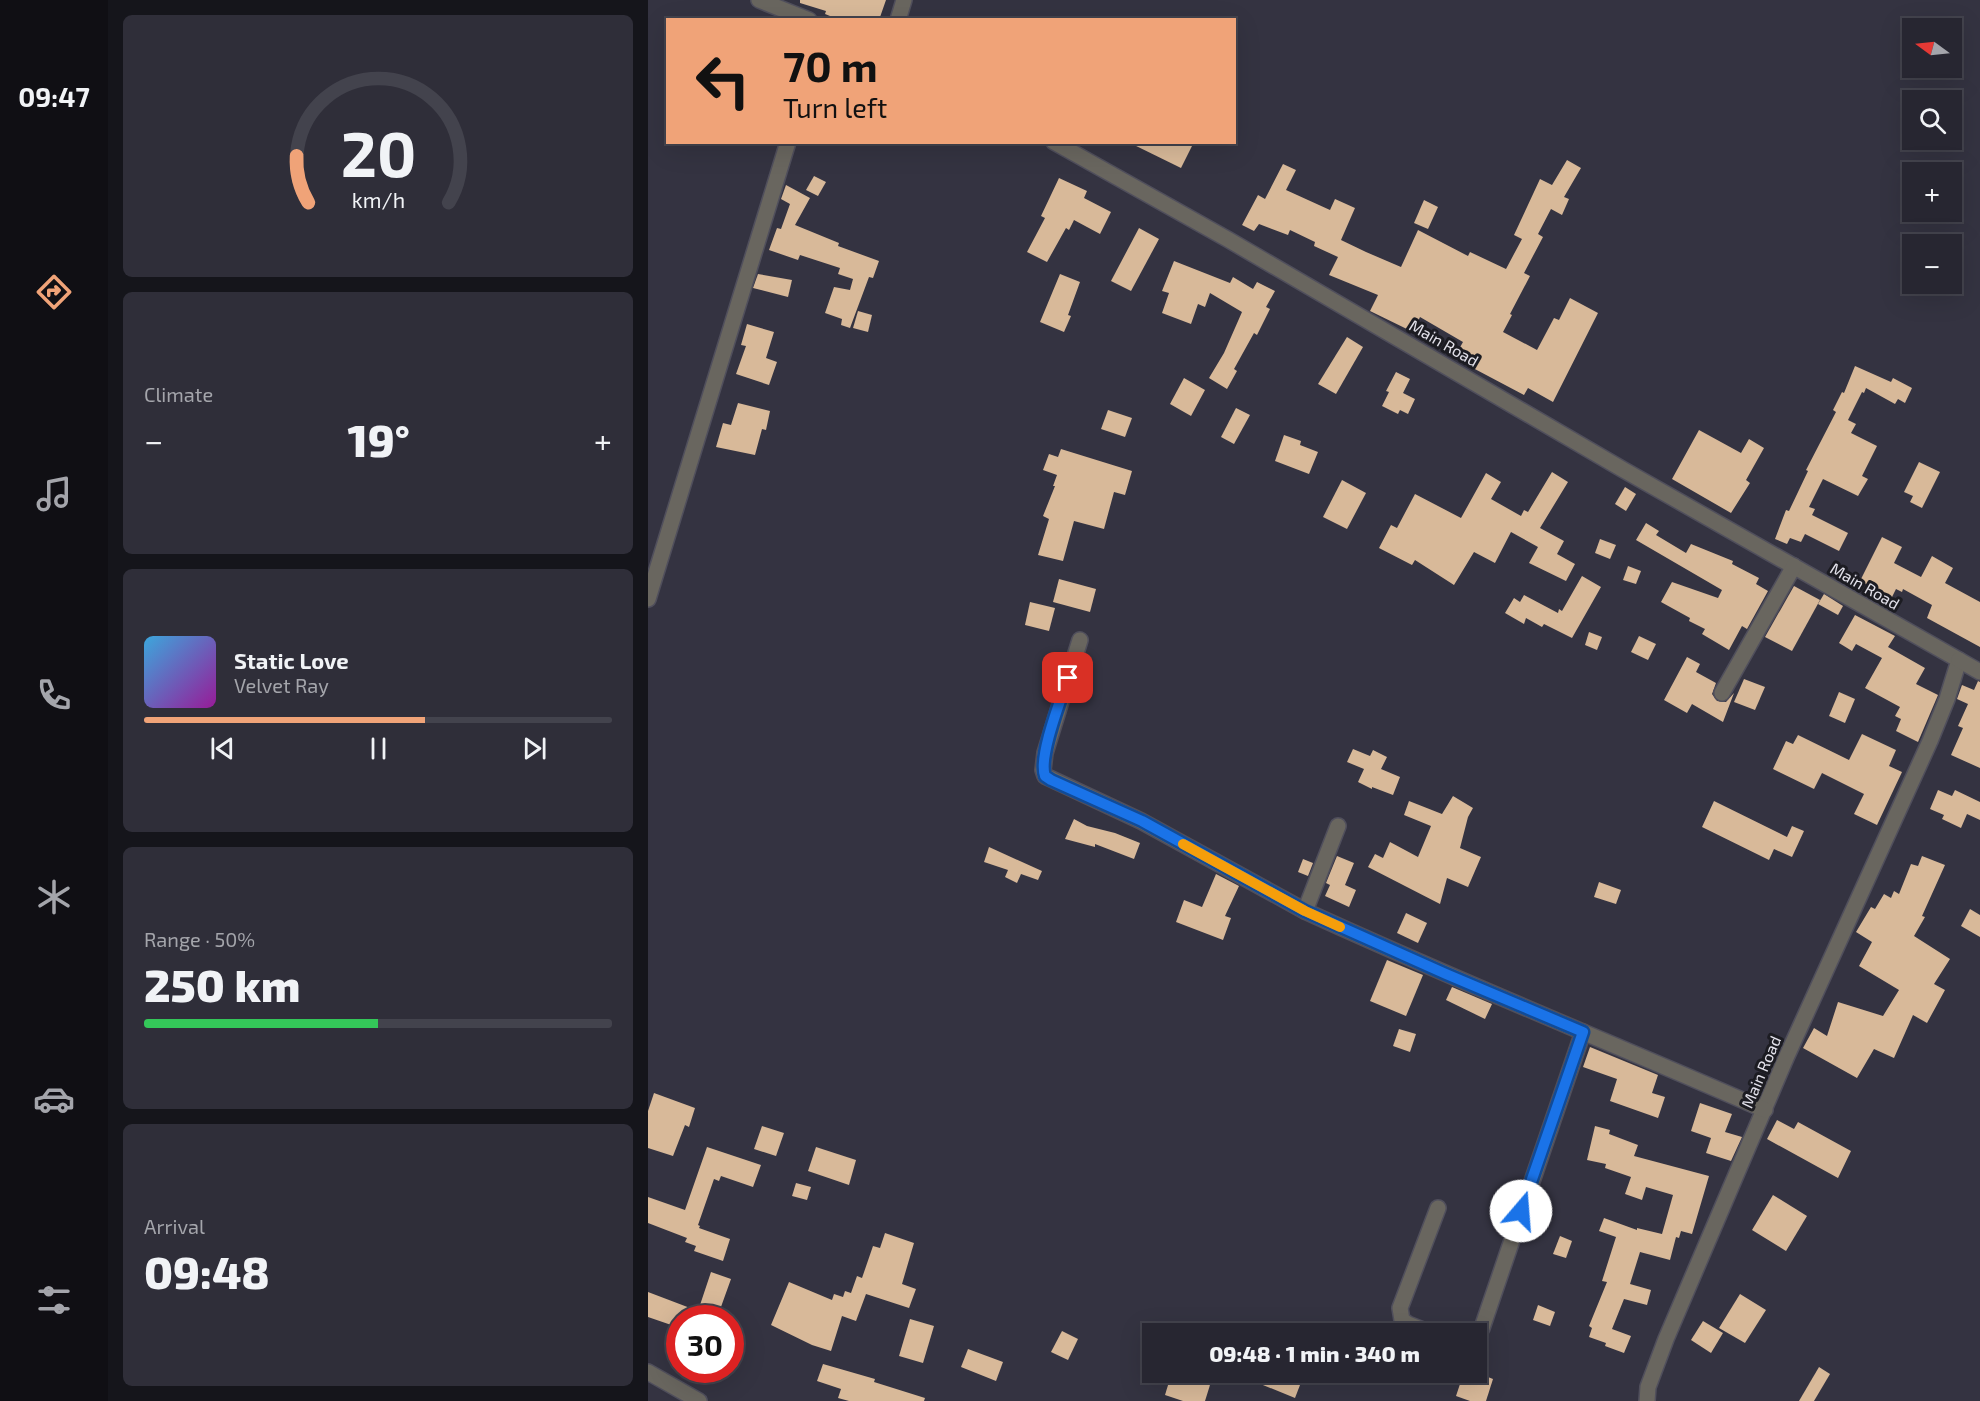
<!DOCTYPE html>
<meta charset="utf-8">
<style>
:root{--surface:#272631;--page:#2f2e39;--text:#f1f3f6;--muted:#a4a5ab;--line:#43434d;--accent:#f0a378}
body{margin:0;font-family:"Exo 2",sans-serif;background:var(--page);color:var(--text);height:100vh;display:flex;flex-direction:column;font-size:22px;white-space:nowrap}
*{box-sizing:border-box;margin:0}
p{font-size:20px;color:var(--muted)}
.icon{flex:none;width:33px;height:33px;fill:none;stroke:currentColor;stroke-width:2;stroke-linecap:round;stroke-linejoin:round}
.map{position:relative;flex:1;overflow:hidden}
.details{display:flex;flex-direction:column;gap:15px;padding:15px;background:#15151b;width:540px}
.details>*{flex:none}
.top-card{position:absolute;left:18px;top:18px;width:570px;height:126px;border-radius:0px;box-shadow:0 6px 24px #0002,0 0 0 2px var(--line);background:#f0a378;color:#111;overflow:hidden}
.needle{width:39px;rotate:285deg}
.controls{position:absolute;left:1254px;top:18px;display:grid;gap:12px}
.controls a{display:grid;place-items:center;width:60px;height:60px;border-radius:0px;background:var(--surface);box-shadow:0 6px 24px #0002,0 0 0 2px var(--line);font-size:30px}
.speed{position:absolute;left:18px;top:1305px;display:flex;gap:12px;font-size:30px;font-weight:700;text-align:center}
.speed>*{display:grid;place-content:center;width:78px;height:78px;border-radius:50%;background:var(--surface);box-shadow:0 6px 24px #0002,0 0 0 2px var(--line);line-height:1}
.speed .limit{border:9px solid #d22;background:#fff;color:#111}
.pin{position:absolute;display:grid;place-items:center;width:51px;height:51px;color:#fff;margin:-26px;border-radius:12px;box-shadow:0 3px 9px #0006}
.me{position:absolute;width:66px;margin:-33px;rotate:18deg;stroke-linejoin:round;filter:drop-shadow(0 0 4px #0008)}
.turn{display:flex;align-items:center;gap:21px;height:126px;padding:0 18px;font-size:27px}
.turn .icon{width:78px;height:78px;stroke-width:2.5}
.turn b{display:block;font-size:42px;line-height:51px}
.big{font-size:45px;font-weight:800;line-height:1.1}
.details .tile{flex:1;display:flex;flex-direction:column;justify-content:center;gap:9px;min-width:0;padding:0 21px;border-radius:9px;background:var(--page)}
.details .dial{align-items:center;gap:0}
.dial svg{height:156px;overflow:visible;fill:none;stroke:var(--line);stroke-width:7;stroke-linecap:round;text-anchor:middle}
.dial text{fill:var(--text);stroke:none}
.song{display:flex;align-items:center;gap:18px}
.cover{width:72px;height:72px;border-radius:9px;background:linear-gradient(135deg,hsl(200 70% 55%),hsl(300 70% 35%))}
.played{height:6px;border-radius:3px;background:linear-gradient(90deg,var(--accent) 60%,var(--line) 60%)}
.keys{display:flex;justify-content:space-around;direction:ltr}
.heat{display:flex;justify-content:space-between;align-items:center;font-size:33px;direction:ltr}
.charge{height:9px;border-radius:4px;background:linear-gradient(90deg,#34c759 50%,var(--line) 0)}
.trip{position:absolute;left:494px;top:1323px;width:345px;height:60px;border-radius:0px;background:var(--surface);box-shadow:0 6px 24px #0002,0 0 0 2px var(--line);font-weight:800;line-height:60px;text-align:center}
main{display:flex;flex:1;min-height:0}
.tab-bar{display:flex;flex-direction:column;width:108px;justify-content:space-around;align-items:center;background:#100f14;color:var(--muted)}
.tab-bar .icon{width:42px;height:42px}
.tab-bar .active{color:var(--accent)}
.tab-bar b{font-size:27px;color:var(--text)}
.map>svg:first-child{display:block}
.building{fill:#d8b999}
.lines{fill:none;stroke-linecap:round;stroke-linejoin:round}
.minor-casing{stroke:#504f5c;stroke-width:18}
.minor{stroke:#69665f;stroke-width:15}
.route-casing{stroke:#114b97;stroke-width:15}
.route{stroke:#1a73e8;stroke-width:10}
.slow{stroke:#f59e0b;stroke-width:10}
.labels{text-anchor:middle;stroke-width:6;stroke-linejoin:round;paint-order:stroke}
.street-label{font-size:16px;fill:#e2e1ea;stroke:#1c1c22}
</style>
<main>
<nav class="tab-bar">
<b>09:47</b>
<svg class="icon active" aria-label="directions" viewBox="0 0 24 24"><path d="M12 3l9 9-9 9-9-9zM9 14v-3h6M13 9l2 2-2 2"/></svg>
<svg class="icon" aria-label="music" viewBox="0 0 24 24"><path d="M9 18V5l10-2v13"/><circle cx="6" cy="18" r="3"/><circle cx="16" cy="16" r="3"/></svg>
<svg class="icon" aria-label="phone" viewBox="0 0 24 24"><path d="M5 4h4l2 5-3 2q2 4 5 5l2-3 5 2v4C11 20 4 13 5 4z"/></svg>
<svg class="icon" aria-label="climate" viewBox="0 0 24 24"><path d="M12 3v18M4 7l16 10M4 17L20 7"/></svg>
<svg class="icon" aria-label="car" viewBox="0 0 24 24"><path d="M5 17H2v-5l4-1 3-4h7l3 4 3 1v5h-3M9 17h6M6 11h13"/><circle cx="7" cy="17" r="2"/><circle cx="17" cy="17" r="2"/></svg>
<svg class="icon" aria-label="filters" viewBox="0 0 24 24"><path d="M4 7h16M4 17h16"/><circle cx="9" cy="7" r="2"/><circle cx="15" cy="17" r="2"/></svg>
</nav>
<section class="details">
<div class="tile dial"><svg viewBox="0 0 100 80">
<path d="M14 69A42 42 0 1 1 86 69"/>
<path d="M14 69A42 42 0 0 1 8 45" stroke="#f0a378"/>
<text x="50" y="56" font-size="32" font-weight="700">20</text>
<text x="50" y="72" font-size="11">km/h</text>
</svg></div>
<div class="tile"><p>Climate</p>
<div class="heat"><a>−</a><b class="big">19°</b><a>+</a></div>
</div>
<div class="tile">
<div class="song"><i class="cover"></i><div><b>Static Love</b><p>Velvet Ray</p></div></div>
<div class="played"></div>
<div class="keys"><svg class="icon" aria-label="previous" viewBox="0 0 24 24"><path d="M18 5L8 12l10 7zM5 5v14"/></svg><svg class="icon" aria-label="pause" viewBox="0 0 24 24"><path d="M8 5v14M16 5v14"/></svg><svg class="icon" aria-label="next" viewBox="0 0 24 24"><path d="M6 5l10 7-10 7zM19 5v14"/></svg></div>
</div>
<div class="tile"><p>Range · 50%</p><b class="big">250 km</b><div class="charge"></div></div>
<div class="tile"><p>Arrival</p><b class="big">09:48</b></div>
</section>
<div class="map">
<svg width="1332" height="1401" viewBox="0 0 1332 1401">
<rect width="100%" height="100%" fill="#343341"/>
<g class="building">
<path d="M 152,0 L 238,0 L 231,20 L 192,20 L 177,14 L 178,11 L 152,3 Z"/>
<path d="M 480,142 L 546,142 L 533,168 Z"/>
<path d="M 919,160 L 933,168 L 916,197 L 921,199 L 914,215 L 903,209 L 890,234 L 895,237 L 876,273 L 882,276 L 862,314 L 864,315 L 855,332 L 889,350 L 906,318 L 911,320 L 922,298 L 950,313 L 905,402 L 880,388 L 876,395 L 806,358 L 815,342 L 772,317 L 765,332 L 722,311 L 730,295 L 681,275 L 690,257 L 666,246 L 667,242 L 642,230 L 640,235 L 611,224 L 606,231 L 594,225 L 610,195 L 617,199 L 635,164 L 648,170 L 638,190 L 682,210 L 687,199 L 707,208 L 693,240 L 718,252 L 753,267 L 770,230 L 820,256 L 822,252 L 858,269 L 874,239 L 866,235 L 892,179 L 904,185 Z"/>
<path d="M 166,176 L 178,182 L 170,196 L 158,190 Z"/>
<path d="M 411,178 L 439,191 L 436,198 L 463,212 L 452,234 L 426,220 L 421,230 L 418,228 L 399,262 L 379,252 L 397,218 L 393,216 Z"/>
<path d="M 138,185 L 162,198 L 147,225 L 191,243 L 190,246 L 231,261 L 225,278 L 221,277 L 202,328 L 193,325 L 194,319 L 177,313 L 186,287 L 202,290 L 205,279 L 190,274 L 192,268 L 152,255 L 150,260 L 121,250 L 129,228 L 133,229 L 142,204 L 133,199 Z"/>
<path d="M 776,200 L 790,207 L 780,229 L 766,223 Z"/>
<path d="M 491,228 L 511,239 L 483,291 L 463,281 Z"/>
<path d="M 526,261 L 582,283 L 585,277 L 605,289 L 609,282 L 627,291 L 618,307 L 622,309 L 609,335 L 606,333 L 586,369 L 589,371 L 579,389 L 561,378 L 576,353 L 594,312 L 562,293 L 557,307 L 550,304 L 543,324 L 514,313 L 521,293 L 514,291 Z"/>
<path d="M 110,274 L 144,280 L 140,297 L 105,288 Z"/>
<path d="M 412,274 L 432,282 L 420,315 L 423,316 L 416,332 L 392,322 Z"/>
<path d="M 210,311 L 224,315 L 220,332 L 205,328 Z"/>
<path d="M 99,324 L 126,332 L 118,358 L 129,362 L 121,385 L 88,374 L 98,346 L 93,345 Z"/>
<path d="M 699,337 L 715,347 L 688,394 L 670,384 Z"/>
<path d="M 1207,366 L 1243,382 L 1245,378 L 1264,388 L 1257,403 L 1250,399 L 1247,404 L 1218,388 L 1216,393 L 1214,392 L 1200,420 L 1208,424 L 1203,433 L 1229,446 L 1214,476 L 1220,479 L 1210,496 L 1175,479 L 1161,507 L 1167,509 L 1164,515 L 1200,533 L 1191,551 L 1157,534 L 1153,542 L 1142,538 L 1139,544 L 1127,539 L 1138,510 L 1141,511 L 1160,471 L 1158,470 L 1188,412 L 1185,410 L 1194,392 L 1196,393 Z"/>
<path d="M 748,372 L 762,379 L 755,393 L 767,399 L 760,414 L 752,410 L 750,414 L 734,406 L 741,392 L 738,391 Z"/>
<path d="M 536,378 L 557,390 L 543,416 L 522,404 Z"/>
<path d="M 90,403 L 122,411 L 118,430 L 114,429 L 107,455 L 68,447 L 75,423 L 83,425 Z"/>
<path d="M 588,408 L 602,415 L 586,444 L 573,437 Z"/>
<path d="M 460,410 L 484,418 L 477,437 L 453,429 Z"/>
<path d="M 1051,430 L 1093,453 L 1101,439 L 1116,448 L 1098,480 L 1102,483 L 1083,513 L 1024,479 Z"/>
<path d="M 636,435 L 653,441 L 652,445 L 670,452 L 661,474 L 627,461 Z"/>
<path d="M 413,449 L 484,471 L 477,495 L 466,492 L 456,529 L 426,521 L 415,561 L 390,555 L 401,519 L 395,516 L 407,486 L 405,486 L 409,475 L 395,470 L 401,454 L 410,457 Z"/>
<path d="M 1271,462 L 1292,472 L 1274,508 L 1262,502 L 1265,496 L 1256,492 Z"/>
<path d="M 904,472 L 920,482 L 892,528 L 916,541 L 909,554 L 927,564 L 918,581 L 881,563 L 890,547 L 863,532 L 847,563 L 826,552 L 806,585 L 767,560 L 764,565 L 731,548 L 743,525 L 749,528 L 767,494 L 813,518 L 838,473 L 853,482 L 843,499 L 873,516 L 876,510 L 880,512 Z"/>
<path d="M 694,480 L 718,493 L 699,529 L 675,517 Z"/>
<path d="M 977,487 L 988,494 L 978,511 L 967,504 Z"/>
<path d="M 998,523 L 1011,531 L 1008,535 L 1038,553 L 1043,544 L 1085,561 L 1084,564 L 1111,578 L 1108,584 L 1120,591 L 1099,629 L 1094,626 L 1081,650 L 1054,634 L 1057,629 L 1041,621 L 1042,618 L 1013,602 L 1024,582 L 1070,598 L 1074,590 L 988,540 Z"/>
<path d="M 1234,537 L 1254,547 L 1246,563 L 1273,577 L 1284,556 L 1305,568 L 1297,583 L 1332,602 L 1332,647 L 1279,618 L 1284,605 L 1255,589 L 1254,592 L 1248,589 L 1244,597 L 1212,581 Z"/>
<path d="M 952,539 L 968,545 L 962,559 L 947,553 Z"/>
<path d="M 980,566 L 993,571 L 988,584 L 975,580 Z"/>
<path d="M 934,576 L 953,587 L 924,638 L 896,624 L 894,627 L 878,618 L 876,624 L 857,613 L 866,598 L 872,602 L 876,595 L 910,613 L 911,609 L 914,611 Z"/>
<path d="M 411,579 L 448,589 L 442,612 L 405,602 Z"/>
<path d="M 1146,586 L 1172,600 L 1144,651 L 1117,637 Z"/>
<path d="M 1176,594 L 1195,606 L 1190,615 L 1170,604 Z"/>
<path d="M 382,602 L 407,608 L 401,631 L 377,625 Z"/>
<path d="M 1207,615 L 1247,636 L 1240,647 L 1277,668 L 1268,684 L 1290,695 L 1270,742 L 1248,731 L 1253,719 L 1247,716 L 1252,707 L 1217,688 L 1234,658 L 1208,644 L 1204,651 L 1191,643 Z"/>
<path d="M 941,632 L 954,637 L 949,650 L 937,645 Z"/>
<path d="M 991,636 L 1008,644 L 1000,660 L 983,652 Z"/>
<path d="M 1039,657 L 1052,664 L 1048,672 L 1068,683 L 1064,694 L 1069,701 L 1078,702 L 1086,693 L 1075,722 L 1044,704 L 1039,713 L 1016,700 Z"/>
<path d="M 1096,679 L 1117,687 L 1107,710 L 1086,702 Z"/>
<path d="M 1330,681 L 1332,682 L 1332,768 L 1303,755 L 1315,728 L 1310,726 L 1320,704 L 1309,699 L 1314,685 L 1326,690 Z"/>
<path d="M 1191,692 L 1207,699 L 1197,723 L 1181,716 Z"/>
<path d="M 1214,734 L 1248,750 L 1241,766 L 1254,772 L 1229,825 L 1206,814 L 1216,794 L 1174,773 L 1166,789 L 1125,769 L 1138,741 L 1145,744 L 1150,735 L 1201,760 Z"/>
<path d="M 705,749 L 722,756 L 725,750 L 739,757 L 733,769 L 752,777 L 745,795 L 724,787 L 724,789 L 710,782 L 716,769 L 699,762 Z"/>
<path d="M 1290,790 L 1304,796 L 1307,790 L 1332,802 L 1332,820 L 1319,814 L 1313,828 L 1294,819 L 1296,815 L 1282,809 Z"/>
<path d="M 805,796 L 825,808 L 820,817 L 812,848 L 833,857 L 820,887 L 799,878 L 792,904 L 720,867 L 727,854 L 735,858 L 742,842 L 770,857 L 783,826 L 756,815 L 761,801 L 794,814 Z"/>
<path d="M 1066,801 L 1139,837 L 1144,826 L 1156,831 L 1144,857 L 1126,849 L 1121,860 L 1054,827 Z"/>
<path d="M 426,819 L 439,826 L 467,833 L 492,843 L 486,859 L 447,844 L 447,847 L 417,839 Z"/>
<path d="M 341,847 L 394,871 L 390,880 L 373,874 L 369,883 L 357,877 L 360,870 L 336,862 Z"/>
<path d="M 689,856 L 706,863 L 697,885 L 708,890 L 701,907 L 677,896 L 682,885 L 678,883 Z"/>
<path d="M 1274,856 L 1297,865 L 1274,916 L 1277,917 L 1266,936 L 1302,959 L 1286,984 L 1297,990 L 1279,1023 L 1265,1015 L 1246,1058 L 1226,1049 L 1209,1078 L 1155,1048 L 1166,1028 L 1179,1036 L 1190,1002 L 1235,1016 L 1251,990 L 1211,966 L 1224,942 L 1208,932 L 1223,907 L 1227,909 L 1236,894 L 1243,898 L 1246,891 L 1251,894 L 1263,864 L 1270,866 Z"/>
<path d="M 655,859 L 665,863 L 660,876 L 650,872 Z"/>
<path d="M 568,874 L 591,886 L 577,916 L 583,918 L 575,940 L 528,922 L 536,900 L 554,907 Z"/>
<path d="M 951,882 L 973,890 L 968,904 L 946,897 Z"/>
<path d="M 1322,909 L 1332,915 L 1332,937 L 1313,926 Z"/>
<path d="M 758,913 L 779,923 L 770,943 L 749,933 Z"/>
<path d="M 739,960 L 775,975 L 758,1016 L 722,1001 Z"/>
<path d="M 804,987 L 844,1004 L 837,1019 L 798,1000 Z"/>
<path d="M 751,1029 L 768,1034 L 762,1052 L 745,1046 Z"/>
<path d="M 942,1047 L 1010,1075 L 1004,1093 L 1017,1097 L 1010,1118 L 962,1101 L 969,1079 L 935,1067 Z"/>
<path d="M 6,1093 L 47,1108 L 41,1127 L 37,1125 L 25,1156 L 0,1148 L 0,1111 Z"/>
<path d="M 1052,1103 L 1084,1114 L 1077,1132 L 1094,1137 L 1083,1161 L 1058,1153 L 1063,1138 L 1043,1131 Z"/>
<path d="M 1129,1120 L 1146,1129 L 1150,1122 L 1203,1151 L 1190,1178 L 1119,1139 Z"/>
<path d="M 114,1126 L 136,1133 L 128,1156 L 106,1149 Z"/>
<path d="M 947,1126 L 962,1130 L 961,1134 L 990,1145 L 986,1156 L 1061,1176 L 1044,1234 L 1033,1231 L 1031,1238 L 1028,1237 L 1022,1260 L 992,1252 L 982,1284 L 1003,1290 L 999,1305 L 976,1299 L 964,1329 L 983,1336 L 976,1353 L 957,1346 L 958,1343 L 941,1337 L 944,1328 L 941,1326 L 959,1282 L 954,1281 L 968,1237 L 951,1231 L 956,1218 L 989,1230 L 989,1228 L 1014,1234 L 1025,1195 L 998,1187 L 994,1200 L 977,1194 L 983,1177 L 957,1168 L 958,1164 L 939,1160 Z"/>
<path d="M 59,1147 L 113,1165 L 105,1187 L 73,1176 L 71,1181 L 66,1179 L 50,1225 L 52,1226 L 51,1228 L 82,1239 L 75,1261 L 46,1251 L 48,1246 L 37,1242 L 39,1238 L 0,1223 L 0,1197 L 37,1210 Z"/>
<path d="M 168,1147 L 208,1160 L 201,1185 L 160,1171 Z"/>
<path d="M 148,1183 L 163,1187 L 159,1200 L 144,1196 Z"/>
<path d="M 1125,1195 L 1159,1216 L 1138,1251 L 1104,1230 Z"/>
<path d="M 237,1233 L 266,1243 L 254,1284 L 268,1289 L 261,1308 L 218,1294 L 208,1321 L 194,1316 L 183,1351 L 164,1345 L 123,1325 L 141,1282 L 184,1300 L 186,1294 L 195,1297 L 197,1291 L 203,1293 L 209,1276 L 214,1278 L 225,1246 L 232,1248 Z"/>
<path d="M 912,1236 L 924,1241 L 918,1258 L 905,1254 Z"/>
<path d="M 63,1272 L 83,1279 L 69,1318 L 32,1318 L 32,1328 L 0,1317 L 0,1292 L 50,1311 Z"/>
<path d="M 1092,1294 L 1118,1310 L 1097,1343 L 1071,1328 Z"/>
<path d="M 890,1305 L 907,1312 L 902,1326 L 885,1320 Z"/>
<path d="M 262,1319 L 286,1326 L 275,1363 L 251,1356 Z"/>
<path d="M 1055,1321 L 1075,1333 L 1063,1353 L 1043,1340 Z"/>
<path d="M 414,1331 L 430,1339 L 420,1360 L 403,1352 Z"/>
<path d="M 320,1349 L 355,1362 L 348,1381 L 313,1367 Z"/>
<path d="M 175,1364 L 227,1379 L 226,1382 L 277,1398 L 276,1401 L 201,1401 L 190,1398 L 193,1389 L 169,1381 Z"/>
<path d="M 1171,1367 L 1182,1374 L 1166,1401 L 1151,1401 Z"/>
<path d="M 524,1372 L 566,1372 L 557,1401 L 535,1401 L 517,1395 Z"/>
<path d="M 615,1372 L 657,1372 L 647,1398 L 610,1383 Z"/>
<path d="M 816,1372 L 827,1372 L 845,1379 L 838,1401 L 822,1401 L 808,1396 Z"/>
</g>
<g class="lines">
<defs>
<g id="minor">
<path d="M 111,0 L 161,20"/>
<path d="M 250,20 L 256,0"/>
<path d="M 406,142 L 581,240 L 974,469 L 1311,660 L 1299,699 L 1282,741 L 1138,1058 L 1018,1339 L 1000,1387 L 999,1401"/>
<path d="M 0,599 L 140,142"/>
<path d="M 432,640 L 397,753 L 395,770 L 397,776 L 493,821 L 657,911"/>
<path d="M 1311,660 L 1332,672"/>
<path d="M 1074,693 L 1146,566"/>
<path d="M 690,826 L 657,911 C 809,981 964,1043 1117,1110"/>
<path d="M 785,1334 L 760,1324 L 754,1320 L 752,1308 L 790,1208"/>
<path d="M 828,1339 L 834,1328 L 935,1032"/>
<path d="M 0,1372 L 51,1401"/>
</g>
</defs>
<use href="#minor" class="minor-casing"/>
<use href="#minor" class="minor"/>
</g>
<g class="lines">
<defs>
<path id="route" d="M 420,678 C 413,699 390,757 397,776 L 403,780 L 494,821 L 657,911 L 798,974 L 935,1032 L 873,1211"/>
</defs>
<use href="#route" class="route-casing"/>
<use href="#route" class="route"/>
<path class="slow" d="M 535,844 L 657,911 L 692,927"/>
</g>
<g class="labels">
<g class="street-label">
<text transform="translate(796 343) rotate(30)" y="6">Main Road</text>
<text transform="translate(1217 586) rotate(30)" y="6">Main Road</text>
<text transform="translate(1113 1072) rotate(-67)" y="6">Main Road</text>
</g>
</g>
</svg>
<div class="controls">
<a><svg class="needle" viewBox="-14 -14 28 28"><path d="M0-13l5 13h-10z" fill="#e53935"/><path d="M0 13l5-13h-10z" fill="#a4a5ab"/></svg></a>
<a><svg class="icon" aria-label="search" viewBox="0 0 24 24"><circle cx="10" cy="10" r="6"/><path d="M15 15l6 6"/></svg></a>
<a>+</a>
<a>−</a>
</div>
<div class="speed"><div class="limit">30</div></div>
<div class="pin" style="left:420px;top:678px;background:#d93025"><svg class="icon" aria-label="arrive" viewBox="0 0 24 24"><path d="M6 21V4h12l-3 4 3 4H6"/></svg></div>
<svg class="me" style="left:873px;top:1211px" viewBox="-20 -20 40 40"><circle r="19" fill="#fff"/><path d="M0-13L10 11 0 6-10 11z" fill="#1a73e8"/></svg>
<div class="trip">09:48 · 1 min · 340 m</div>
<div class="top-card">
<div class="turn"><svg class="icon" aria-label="left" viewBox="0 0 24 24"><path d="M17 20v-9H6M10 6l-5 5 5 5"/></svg><div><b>70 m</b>Turn left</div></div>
</div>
</div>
</main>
